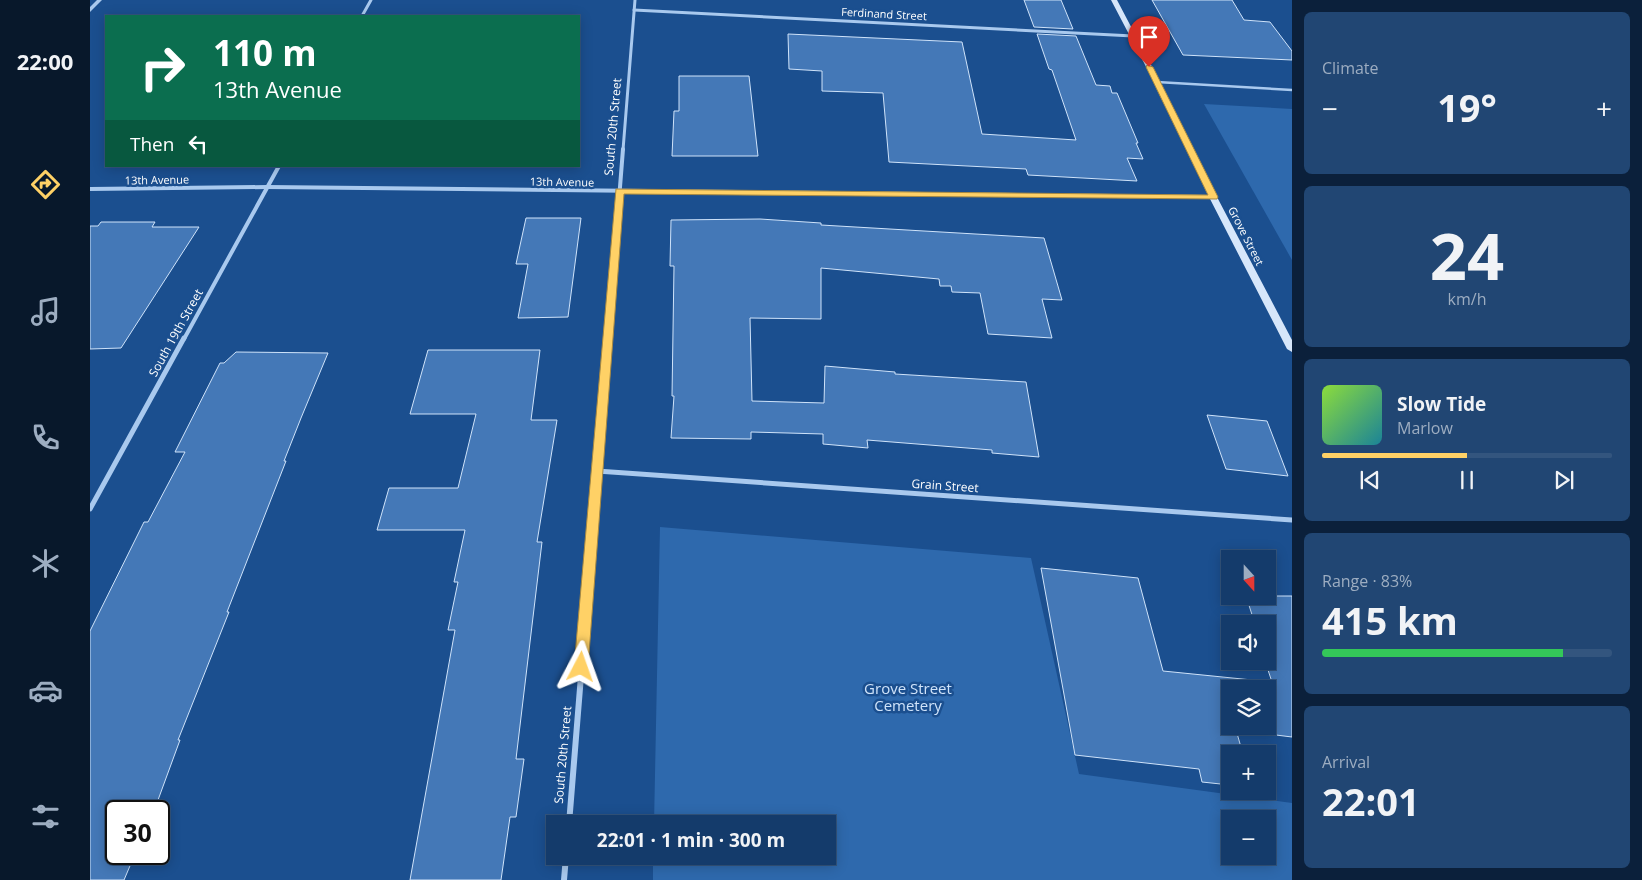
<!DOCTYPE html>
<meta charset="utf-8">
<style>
:root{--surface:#143b6b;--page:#214673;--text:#f1f3f6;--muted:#9dadc1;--line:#33557e;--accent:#ffd166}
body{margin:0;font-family:"Open Sans",sans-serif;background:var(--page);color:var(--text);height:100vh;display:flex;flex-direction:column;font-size:19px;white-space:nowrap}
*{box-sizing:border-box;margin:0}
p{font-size:16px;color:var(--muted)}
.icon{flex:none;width:28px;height:28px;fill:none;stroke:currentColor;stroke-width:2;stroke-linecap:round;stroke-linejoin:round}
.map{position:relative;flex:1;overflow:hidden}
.panel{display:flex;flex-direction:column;gap:12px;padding:12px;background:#0b203b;width:350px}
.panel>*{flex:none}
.guide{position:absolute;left:15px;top:15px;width:475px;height:152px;border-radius:0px;box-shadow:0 2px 12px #0003,0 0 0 1px var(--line);background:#0b6e4f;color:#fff;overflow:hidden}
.needle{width:32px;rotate:159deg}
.fabs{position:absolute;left:1131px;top:550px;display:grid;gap:10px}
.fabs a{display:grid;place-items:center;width:55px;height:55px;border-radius:0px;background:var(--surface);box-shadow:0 2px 12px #0003,0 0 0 1px var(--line);font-size:25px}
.speed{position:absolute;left:15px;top:800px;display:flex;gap:10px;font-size:25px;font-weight:700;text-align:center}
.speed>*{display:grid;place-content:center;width:65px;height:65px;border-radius:50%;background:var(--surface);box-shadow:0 2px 12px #0003,0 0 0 1px var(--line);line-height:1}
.speed .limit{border:2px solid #111;border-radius:8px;background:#fff;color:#111}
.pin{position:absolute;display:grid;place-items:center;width:42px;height:42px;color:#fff;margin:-51px -21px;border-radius:50% 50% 50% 0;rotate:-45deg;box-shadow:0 0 5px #0007}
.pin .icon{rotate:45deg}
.me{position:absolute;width:55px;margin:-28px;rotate:4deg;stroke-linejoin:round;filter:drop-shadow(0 0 4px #0008)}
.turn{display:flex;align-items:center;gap:18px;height:105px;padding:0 25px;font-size:22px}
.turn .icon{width:65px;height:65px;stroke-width:2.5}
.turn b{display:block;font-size:35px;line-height:42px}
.then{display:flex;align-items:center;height:48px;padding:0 25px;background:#0003;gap:10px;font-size:19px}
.big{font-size:38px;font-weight:700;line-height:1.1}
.panel .tile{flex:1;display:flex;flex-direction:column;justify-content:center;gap:8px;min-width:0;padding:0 18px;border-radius:8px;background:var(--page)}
.panel .dial{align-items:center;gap:0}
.dial b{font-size:65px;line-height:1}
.song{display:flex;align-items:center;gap:15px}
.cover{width:60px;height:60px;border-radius:8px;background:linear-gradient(135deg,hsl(90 70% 55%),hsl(190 70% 35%))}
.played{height:5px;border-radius:2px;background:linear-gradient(90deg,var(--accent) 50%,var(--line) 50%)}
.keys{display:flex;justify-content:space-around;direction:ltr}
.heat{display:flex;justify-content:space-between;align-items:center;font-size:28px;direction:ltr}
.charge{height:8px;border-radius:4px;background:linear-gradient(90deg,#34c759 83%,var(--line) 0)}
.trip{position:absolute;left:456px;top:815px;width:290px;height:50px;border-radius:0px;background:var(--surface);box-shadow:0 2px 12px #0003,0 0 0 1px var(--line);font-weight:700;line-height:50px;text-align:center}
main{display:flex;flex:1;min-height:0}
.dock{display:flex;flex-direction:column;width:90px;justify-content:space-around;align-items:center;background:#08182b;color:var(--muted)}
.dock .icon{width:35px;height:35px}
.dock .current{color:var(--accent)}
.dock b{font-size:22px;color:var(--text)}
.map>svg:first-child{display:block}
.green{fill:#2e69ad;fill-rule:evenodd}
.building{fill:#4478b7;stroke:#cfe3fa;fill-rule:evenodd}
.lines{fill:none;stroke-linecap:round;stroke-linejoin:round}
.service{stroke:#a9c9ee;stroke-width:2.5}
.minor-far3{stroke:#a9c9ee;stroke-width:3}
.minor-far2{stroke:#a9c9ee;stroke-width:4}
.minor-far1{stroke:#a9c9ee;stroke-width:5}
.minor{stroke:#a9c9ee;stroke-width:6}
.tertiary{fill:#a9c9ee;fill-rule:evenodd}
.secondary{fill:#d6e6fa;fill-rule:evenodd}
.route{fill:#ffd166;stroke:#a68842}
.labels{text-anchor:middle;stroke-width:5;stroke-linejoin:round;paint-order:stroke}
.far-street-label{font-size:11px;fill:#fff;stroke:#1b4f8f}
.street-label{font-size:12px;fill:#fff;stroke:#1b4f8f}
.near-park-label{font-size:15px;fill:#cfe3fa;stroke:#1b4f8f}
</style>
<main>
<nav class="dock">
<b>22:00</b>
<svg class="icon current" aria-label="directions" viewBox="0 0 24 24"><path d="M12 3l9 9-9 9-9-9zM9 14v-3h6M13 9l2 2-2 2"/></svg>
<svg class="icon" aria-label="music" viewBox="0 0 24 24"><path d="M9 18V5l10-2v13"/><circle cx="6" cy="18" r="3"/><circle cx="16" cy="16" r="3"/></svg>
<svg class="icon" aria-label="phone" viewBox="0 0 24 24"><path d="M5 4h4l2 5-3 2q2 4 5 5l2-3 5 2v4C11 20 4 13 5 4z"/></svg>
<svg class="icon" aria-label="climate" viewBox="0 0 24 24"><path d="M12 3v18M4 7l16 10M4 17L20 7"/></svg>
<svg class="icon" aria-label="car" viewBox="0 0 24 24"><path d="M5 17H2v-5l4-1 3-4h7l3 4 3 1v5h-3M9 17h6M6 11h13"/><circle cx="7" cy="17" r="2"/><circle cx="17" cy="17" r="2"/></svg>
<svg class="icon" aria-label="filters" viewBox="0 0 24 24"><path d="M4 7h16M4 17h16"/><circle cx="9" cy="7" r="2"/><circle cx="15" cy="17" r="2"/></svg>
</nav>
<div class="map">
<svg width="1202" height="880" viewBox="0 0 1202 880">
<rect width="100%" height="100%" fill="#1b4f8f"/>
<g class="green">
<path d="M 1114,104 L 1202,109 L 1202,260 Z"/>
<path d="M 570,527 L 941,558 L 989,774 L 1202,803 L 1202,880 L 563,880 L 563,856 L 738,856 L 738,824 L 564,824 ZM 1140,819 L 1178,819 L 1178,856 L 1140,856 Z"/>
</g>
<g class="building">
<path d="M 934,0 L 971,0 L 983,29 L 944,27 Z"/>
<path d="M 1062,0 L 1142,0 L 1154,20 L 1180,22 L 1202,51 L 1202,60 L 1093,55 Z"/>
<path d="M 698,34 L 872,42 L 892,134 L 986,140 L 962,70 L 959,69 L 947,34 L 986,36 L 1006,85 L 1020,86 L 1022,93 L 1027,93 L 1048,143 L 1046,143 L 1053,159 L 1037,158 L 1047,181 L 938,175 L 936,169 L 799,162 L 793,93 L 732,91 L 732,71 L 699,69 Z"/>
<path d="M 589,76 L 659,76 L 668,156 L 582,156 L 584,111 L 589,111 Z"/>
<path d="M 436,218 L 491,218 L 478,317 L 428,318 L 438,264 L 426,264 Z"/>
<path d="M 670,219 L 731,223 L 731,225 L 954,238 L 972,300 L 952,299 L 962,338 L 898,334 L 890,293 L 862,292 L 861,286 L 850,286 L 849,279 L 731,268 L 731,319 L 660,318 L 662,401 L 734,403 L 735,366 L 805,372 L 805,374 L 936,382 L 949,457 L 902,453 L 902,450 L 777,440 L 778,448 L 733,444 L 733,434 L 661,432 L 661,439 L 581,438 L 584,396 L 582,396 L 584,266 L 580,266 L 581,220 Z"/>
<path d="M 11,222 L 65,222 L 62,227 L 109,227 L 31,348 L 0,349 L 0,226 L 8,226 Z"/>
<path d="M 338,350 L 450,350 L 441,420 L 467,420 L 447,542 L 452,542 L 426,759 L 434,759 L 426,817 L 420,817 L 411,880 L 320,880 L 365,630 L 358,630 L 368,582 L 364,582 L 375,530 L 287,530 L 299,488 L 368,488 L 386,414 L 320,414 Z"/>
<path d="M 146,352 L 238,353 L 211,418 L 194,461 L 196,461 L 137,612 L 139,612 L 88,740 L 90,740 L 68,800 L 62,811 L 26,811 L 26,854 L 45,854 L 34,880 L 0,880 L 0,631 L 54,522 L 58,522 L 95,452 L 85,452 L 130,363 L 134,363 Z"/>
<path d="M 1117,415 L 1177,421 L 1198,476 L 1136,469 Z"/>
<path d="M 951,568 L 1048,578 L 1073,671 L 1182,682 L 1175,661 L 1178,661 L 1178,624 L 1163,624 L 1165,624 L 1156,596 L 1202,596 L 1202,737 L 1146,730 L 1153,754 L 1140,754 L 1140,785 L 1112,782 L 1109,769 L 985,755 ZM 1140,689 L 1178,689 L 1178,726 L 1140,726 Z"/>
</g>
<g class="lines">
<path class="service" d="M 1067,82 L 1202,90"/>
<g class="minor-far3">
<path d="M 544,10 L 1043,36"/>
<path d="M 272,16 L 281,0"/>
<path d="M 533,150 L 545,0"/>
</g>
<g class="minor-far2">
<path d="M 0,189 L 177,187 L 1123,197"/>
<path d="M 94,339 L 189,166"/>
<path d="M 518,339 L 533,149"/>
</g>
<g class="minor-far1">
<path d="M 507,471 L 1202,520"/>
<path d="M 0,509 L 94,338"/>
<path d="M 499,578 L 518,338"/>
</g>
<g class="minor">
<path d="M 479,824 L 499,577"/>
<path d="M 474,880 L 476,856"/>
</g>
<path class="tertiary" d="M 7,0 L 12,0 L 0,12 L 0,7 Z"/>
<path class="secondary" d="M 1021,0 L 1027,0 L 1070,82 L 1127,197 L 1202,340 L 1202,352 L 1197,349 L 1119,197 L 1064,82 Z"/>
</g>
<path class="route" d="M 1057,65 L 1063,67 L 1128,197 L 1127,199 L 534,194 L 498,667 L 496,672 L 491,674 L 486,672 L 484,667 L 526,189 L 1118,195 L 1056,67 Z"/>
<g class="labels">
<g class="far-street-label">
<text transform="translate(794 14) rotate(3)" y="4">Ferdinand Street</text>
<text transform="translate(67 180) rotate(-1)" y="4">13th Avenue</text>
<text transform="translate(472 182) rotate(1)" y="4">13th Avenue</text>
<text transform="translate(1156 236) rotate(63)" y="4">Grove Street</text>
</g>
<g class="street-label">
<text transform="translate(523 127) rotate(-85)" y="4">South 20th Street</text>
<text transform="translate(86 333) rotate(-61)" y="4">South 19th Street</text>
<text transform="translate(855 486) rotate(4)" y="4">Grain Street</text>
<text transform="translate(473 755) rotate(-85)" y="4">South 20th Street</text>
</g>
<g class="near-park-label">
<text x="818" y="694">Grove Street<tspan x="818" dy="17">Cemetery</tspan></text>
</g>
</g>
</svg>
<div class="fabs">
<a><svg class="needle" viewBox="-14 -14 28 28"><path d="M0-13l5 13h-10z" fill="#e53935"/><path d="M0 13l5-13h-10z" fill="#9dadc1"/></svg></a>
<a><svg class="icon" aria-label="sound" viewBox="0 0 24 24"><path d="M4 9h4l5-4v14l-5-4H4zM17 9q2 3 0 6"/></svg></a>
<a><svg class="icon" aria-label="layers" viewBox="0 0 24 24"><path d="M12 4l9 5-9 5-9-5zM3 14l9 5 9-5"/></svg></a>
<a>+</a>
<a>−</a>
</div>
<div class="speed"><div class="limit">30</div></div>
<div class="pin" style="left:1059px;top:67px;background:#d93025"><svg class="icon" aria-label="arrive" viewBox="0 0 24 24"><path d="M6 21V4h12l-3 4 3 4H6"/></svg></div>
<svg class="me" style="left:491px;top:667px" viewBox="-20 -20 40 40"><path d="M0-17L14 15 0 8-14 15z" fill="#ffd166" stroke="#fff" stroke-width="4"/></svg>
<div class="trip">22:01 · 1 min · 300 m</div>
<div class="guide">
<div class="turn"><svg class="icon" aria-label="right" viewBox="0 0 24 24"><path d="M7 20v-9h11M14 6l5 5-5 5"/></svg><div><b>110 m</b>13th Avenue</div></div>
<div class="then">Then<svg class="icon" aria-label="left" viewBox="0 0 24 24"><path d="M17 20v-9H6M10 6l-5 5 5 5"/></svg></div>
</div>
</div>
<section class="panel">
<div class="tile"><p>Climate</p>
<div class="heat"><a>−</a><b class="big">19°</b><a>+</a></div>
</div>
<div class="tile dial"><b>24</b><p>km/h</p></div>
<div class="tile">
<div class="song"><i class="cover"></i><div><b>Slow Tide</b><p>Marlow</p></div></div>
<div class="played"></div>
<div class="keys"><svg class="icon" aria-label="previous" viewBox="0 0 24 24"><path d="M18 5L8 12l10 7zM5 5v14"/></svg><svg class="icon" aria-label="pause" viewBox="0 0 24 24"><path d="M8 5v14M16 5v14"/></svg><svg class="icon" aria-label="next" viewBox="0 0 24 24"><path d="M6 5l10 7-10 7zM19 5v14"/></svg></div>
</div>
<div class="tile"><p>Range · 83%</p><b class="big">415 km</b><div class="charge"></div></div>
<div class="tile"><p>Arrival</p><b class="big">22:01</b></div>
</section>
</main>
